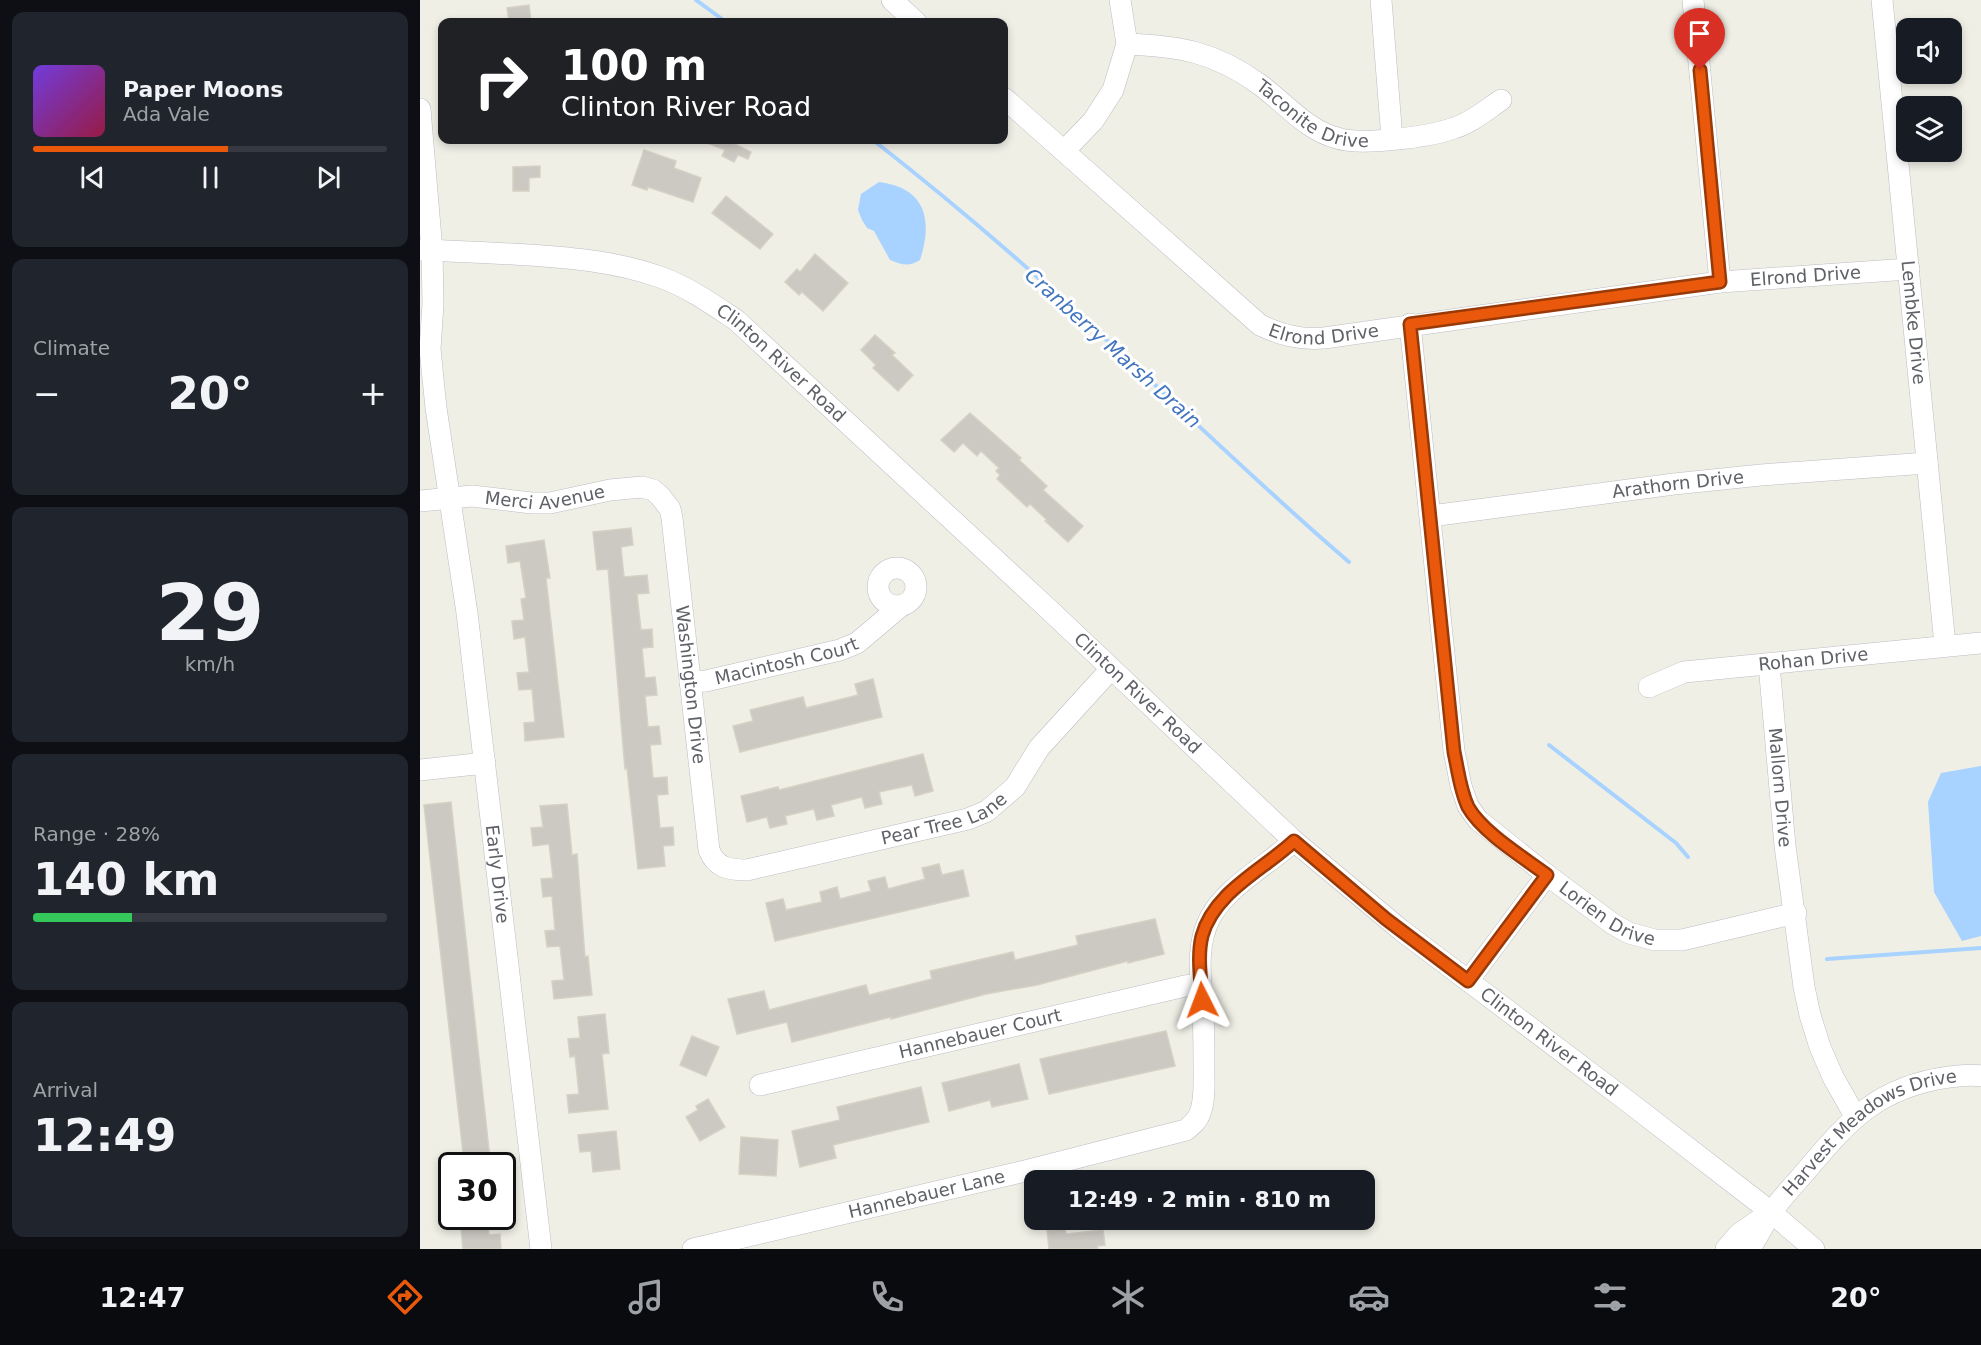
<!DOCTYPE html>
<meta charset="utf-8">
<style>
:root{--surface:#171b24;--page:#20242c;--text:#f1f3f6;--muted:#9ea1a6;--line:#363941;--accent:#ea580c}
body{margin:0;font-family:"DejaVu Sans",sans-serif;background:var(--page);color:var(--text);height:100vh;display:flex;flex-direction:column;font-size:22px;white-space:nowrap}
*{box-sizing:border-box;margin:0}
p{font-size:20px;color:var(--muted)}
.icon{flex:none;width:33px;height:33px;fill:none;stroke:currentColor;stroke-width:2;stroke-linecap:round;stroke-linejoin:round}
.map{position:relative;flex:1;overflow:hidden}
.details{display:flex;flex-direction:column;gap:12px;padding:12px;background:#0d0f14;width:420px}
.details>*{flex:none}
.banner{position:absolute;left:18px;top:18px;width:570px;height:126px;border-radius:12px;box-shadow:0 3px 9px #0003;background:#202124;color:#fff;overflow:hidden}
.tools{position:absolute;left:1476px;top:18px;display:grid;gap:12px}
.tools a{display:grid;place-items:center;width:66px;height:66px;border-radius:12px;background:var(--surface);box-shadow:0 3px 9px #0003;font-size:30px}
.speed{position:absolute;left:18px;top:1152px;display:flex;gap:12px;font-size:30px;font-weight:700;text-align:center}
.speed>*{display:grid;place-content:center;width:78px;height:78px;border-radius:50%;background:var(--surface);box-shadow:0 3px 9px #0003;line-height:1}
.speed .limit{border:3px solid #111;border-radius:9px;background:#fff;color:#111}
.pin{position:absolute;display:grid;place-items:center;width:51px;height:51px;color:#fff;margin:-62px -26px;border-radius:50% 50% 50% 0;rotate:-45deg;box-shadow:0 0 6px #0007}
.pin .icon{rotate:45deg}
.me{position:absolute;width:66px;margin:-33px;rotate:357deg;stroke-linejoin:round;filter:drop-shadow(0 0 4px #0008)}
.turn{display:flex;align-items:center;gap:21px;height:126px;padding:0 24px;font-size:27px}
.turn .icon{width:78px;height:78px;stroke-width:2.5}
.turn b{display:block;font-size:42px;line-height:51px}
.big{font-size:45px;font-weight:700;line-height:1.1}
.details .tile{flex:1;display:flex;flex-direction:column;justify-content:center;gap:9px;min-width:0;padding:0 21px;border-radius:12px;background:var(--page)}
.details .dial{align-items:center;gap:0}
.dial b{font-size:78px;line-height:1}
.song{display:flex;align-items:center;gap:18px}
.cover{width:72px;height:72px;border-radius:9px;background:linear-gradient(135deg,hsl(260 70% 55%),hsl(340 70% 35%))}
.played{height:6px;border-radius:3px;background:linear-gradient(90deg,var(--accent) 55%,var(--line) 55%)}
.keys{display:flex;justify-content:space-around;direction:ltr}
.heat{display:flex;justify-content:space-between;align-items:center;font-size:33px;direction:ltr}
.charge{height:9px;border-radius:4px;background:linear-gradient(90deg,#34c759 28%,var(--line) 0)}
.trip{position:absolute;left:604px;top:1170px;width:351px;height:60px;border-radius:12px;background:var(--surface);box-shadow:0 3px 9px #0003;font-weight:700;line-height:60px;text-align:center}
.dock{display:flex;height:96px;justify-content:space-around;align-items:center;background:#090b0e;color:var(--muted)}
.dock .icon{width:42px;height:42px}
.dock .selected{color:var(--accent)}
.dock b{font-size:27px;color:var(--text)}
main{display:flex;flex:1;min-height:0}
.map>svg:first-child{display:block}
.water{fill:#a8d2ff}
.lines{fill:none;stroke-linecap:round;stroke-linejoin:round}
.stream{stroke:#a8d2ff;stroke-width:4}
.building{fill:#ccc9c3;stroke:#d5d1c4;stroke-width:1.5}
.minor-casing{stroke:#bbbdc2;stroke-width:22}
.minor{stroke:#fff;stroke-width:21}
.route-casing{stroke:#983908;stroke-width:15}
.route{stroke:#ea580c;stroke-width:10}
.labels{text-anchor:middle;stroke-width:6;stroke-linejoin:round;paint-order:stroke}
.street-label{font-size:18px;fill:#5e6167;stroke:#fff}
.water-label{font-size:20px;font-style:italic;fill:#4375be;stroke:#fff}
</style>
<main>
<section class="details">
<div class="tile">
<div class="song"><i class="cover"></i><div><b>Paper Moons</b><p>Ada Vale</p></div></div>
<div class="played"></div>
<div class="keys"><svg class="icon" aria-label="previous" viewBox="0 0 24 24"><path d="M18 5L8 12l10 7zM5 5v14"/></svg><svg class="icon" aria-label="pause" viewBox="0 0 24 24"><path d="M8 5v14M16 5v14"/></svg><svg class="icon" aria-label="next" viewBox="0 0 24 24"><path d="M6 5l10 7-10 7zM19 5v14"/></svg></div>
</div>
<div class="tile"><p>Climate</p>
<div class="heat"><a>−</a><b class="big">20°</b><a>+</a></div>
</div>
<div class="tile dial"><b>29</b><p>km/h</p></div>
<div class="tile"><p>Range · 28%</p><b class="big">140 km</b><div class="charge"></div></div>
<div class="tile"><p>Arrival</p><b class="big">12:49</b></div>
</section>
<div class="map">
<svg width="1561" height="1249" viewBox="0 0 1561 1249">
<rect width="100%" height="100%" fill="#f0efe6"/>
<g class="water">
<path d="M 459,182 C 506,188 513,220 500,260 C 489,267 482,265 470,260 L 454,231 L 447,228 L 442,220 L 438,210 L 441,194 Z"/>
<path d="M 1561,766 L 1561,936 L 1542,941 L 1514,892 L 1508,802 L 1521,773 Z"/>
</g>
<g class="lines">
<g class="stream">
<path d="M 276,0 L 306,22"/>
<path d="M 453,140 C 535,204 615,273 691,344 C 770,417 847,492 929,562"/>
<path d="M 1129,745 L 1256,843 L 1268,857"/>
<path d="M 1407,959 L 1561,948"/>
</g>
</g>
<g class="building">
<path d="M 109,5 L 111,21 L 89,22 L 87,8 Z"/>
<path d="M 280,140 L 307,140 L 331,152 L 328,159 L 318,155 L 314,162 L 302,156 L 305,150 Z"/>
<path d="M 224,150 L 256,161 L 254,168 L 281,178 L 273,202 L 228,187 L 227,190 L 212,185 Z"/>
<path d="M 120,166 L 120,177 L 109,178 L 109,191 L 93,191 L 93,167 Z"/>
<path d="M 306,196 L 353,234 L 340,249 L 292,213 Z"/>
<path d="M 395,254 L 428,283 L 403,311 L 382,292 L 379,295 L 365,282 L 377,269 L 380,272 Z"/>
<path d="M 455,335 L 475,353 L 472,355 L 493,375 L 478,391 L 453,368 L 456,365 L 441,350 Z"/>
<path d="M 550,413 L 601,458 L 599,460 L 627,486 L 623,490 L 663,526 L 648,542 L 625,521 L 627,520 L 610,504 L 607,507 L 577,479 L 580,475 L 576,471 L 579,468 L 561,451 L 557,456 L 543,443 L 534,452 L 521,440 Z"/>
<path d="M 211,528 L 213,545 L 201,547 L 204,577 L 227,575 L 229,593 L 217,594 L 221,630 L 232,629 L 233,647 L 222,648 L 225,678 L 235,677 L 237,695 L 225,696 L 228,727 L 239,726 L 241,744 L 230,745 L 233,778 L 247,777 L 248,794 L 237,795 L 240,828 L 253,827 L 254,845 L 243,846 L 245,866 L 218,869 L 207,768 L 205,769 L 188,569 L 177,570 L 173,532 Z"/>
<path d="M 124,540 L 130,578 L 126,578 L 144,737 L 105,741 L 104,723 L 115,722 L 112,689 L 99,690 L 97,673 L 109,672 L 105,637 L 94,639 L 92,621 L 104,620 L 101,599 L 106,598 L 100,561 L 88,563 L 86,546 Z"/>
<path d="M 453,679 L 462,717 L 320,752 L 313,726 L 333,721 L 330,710 L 383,697 L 386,708 L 438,695 L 435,684 Z"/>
<path d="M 503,754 L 513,791 L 495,796 L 492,785 L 459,792 L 462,804 L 445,808 L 442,797 L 411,805 L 414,816 L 397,820 L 394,809 L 365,816 L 367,824 L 350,828 L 347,817 L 327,822 L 321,796 L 358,787 L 359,790 Z"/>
<path d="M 31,802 L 70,1159 L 44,1162 L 4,805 Z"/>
<path d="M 147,804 L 152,855 L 157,854 L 165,957 L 168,956 L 172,995 L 134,999 L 132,981 L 144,980 L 140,946 L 127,947 L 125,931 L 135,930 L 132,896 L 123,897 L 121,879 L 133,878 L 129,844 L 113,846 L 111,828 L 123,827 L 120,806 Z"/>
<path d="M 519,864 L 522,875 L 543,870 L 549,896 L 355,941 L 346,903 L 363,899 L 366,910 L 402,902 L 400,892 L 417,887 L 420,899 L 451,891 L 448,881 L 465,877 L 468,889 L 505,879 L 502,868 Z"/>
<path d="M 735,919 L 744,954 L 708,963 L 708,961 L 617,985 L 566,994 L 471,1019 L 471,1017 L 372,1042 L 367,1022 L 317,1034 L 308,999 L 344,991 L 349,1010 L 446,985 L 449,995 L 512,979 L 510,971 L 593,952 L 595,960 L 658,945 L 656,936 Z"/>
<path d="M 185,1014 L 189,1053 L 182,1054 L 188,1109 L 149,1113 L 147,1095 L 159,1094 L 155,1056 L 150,1057 L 148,1039 L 160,1038 L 158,1017 Z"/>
<path d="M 746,1031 L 755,1066 L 629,1094 L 620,1059 Z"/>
<path d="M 272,1036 L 299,1047 L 286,1076 L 260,1065 Z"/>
<path d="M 599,1064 L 608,1099 L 572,1107 L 570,1100 L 529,1111 L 522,1083 Z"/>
<path d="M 501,1087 L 509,1122 L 413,1145 L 416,1158 L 380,1167 L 372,1131 L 420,1120 L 417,1107 Z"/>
<path d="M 288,1099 L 305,1127 L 280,1141 L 266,1117 L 278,1110 L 276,1106 Z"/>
<path d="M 196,1131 L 200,1169 L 173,1172 L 171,1151 L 160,1152 L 158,1135 Z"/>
<path d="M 321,1137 L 358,1140 L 356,1176 L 319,1174 Z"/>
<path d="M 40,1216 L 67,1216 L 69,1235 L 80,1234 L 81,1249 L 43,1249 Z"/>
<path d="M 645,1228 L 646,1234 L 683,1230 L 685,1245 L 677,1246 L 678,1249 L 629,1249 L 627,1230 Z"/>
</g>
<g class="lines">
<defs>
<g id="minor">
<path d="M 472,0 L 496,22"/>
<path d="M 961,0 L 972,139"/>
<path d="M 1273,0 L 1300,282"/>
<path id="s1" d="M 1462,0 L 1525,645"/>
<path id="s2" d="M 707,44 C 759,46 795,52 839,84 C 864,102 886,130 917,138 C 941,146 1009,137 1034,128 C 1051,123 1066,110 1081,100"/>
<path id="s3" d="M 584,98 L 840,325 C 861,335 880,340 904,338 L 1300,282 L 1489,269"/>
<path id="s4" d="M 0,109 L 12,251 L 13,304 L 10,349 L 16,408 L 47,613 L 121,1249"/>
<path d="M 644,151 L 673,121 L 693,90 L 707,44 L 700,0"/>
<path id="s5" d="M 0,250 C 37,251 73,253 110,255 C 154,258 198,262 240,277 C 268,287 292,304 316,320 L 622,603 L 874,841 L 981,930 L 1206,1100 L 1351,1212 L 1394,1249"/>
<path id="s6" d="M 990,324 L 1034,751 L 1041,786 L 1048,806 L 1058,820 L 1127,875 L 1193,924 L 1209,933 L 1235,940 L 1262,940 L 1376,913"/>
<path id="s7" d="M 0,501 L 52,496 L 112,503 L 130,503 L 190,490 L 222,487 L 233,490 L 240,496 L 250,509 L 252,518 L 289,850 C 296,868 309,870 327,870 L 548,819 L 567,811 L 595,787 L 619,748 L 691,669"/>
<path id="s8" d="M 1011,516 L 1254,484 L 1341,475 L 1507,463"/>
<circle cx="477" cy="587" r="19"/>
<path id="s9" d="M 1349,664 L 1365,846 L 1384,987 L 1390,1015 L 1400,1047 L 1413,1077 L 1435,1116"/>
<path id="s10" d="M 270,682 L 286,681 L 420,650 L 437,643 L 482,605"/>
<path id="s11" d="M 1229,687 L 1264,672 L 1561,643"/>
<path d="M 0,770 L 65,763"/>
<path d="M 1048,981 L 1127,875"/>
<path id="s12" d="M 340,1085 L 765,986 L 781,984"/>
<path id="s13" d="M 273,1249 L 605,1171 L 766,1130 C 772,1125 778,1120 780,1113 C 785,1101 784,1084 784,1072 C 784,1052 784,1032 783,1012 C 781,981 775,946 790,918 C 806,887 848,865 874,841"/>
<path d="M 1306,1249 L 1319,1234 L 1348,1214"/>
<path id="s14" d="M 1329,1249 C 1338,1238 1343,1225 1351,1213 C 1361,1198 1375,1184 1386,1171 C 1430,1119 1458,1087 1529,1077 C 1540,1076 1550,1074 1561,1076"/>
</g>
</defs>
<use href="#minor" class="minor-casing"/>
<use href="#minor" class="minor"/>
</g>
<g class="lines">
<defs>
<path id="route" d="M 782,1000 C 781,980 777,956 782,936 C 794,892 843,870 874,841 L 966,919 L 1048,981 L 1127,875 C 1103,857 1063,833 1048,807 C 1040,790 1038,770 1034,752 L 990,324 L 1300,282 L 1280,70"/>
</defs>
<use href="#route" class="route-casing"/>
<use href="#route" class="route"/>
</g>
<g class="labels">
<g class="street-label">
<text dy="6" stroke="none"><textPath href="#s2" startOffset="204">Taconite Drive</textPath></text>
<text dy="6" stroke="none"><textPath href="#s3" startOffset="894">Elrond Drive</textPath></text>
<text dy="6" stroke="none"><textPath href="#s1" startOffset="324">Lembke Drive</textPath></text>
<text dy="6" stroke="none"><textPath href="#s3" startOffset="408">Elrond Drive</textPath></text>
<text dy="6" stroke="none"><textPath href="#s5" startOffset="392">Clinton River Road</textPath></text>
<text dy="6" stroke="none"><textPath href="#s8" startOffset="249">Arathorn Drive</textPath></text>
<text dy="6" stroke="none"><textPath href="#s7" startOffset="126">Merci Avenue</textPath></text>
<text dy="6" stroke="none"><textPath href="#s10" startOffset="99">Macintosh Court</textPath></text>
<text dy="6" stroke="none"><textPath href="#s11" startOffset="168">Rohan Drive</textPath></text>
<text dy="6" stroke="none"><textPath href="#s7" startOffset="438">Washington Drive</textPath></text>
<text dy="6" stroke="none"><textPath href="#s5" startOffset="878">Clinton River Road</textPath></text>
<text dy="6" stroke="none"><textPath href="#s9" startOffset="124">Mallorn Drive</textPath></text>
<text dy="6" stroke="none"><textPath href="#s7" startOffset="855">Pear Tree Lane</textPath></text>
<text dy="6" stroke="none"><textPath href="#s4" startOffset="770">Early Drive</textPath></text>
<text dy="6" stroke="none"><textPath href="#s6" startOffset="664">Lorien Drive</textPath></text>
<text dy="6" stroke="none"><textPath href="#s12" startOffset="226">Hannebauer Court</textPath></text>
<text dy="6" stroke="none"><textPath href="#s5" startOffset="1418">Clinton River Road</textPath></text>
<text dy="6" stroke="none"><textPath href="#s14" startOffset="174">Harvest Meadows Drive</textPath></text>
<text dy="6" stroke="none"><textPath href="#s13" startOffset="240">Hannebauer Lane</textPath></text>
</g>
<g class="water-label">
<text transform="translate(693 348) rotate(42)" y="7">Cranberry Marsh Drain</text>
</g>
</g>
</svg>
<div class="tools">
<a><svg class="icon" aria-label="sound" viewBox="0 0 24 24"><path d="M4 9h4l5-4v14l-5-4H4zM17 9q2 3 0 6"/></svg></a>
<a><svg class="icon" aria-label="layers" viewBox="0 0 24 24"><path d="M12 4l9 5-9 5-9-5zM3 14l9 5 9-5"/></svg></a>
</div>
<div class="speed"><div class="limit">30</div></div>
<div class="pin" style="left:1280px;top:70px;background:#d93025"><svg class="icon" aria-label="arrive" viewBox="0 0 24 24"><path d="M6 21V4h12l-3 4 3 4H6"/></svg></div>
<svg class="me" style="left:782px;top:1000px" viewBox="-20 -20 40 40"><path d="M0-17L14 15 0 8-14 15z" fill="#ea580c" stroke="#fff" stroke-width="4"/></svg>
<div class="trip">12:49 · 2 min · 810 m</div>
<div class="banner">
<div class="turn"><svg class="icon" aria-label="right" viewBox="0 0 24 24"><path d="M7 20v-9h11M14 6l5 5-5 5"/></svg><div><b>100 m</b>Clinton River Road</div></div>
</div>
</div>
</main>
<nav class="dock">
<b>12:47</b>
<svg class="icon selected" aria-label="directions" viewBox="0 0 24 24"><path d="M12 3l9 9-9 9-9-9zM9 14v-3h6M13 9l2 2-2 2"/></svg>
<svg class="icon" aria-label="music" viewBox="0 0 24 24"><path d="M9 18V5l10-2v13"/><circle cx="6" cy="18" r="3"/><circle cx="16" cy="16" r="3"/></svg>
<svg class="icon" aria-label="phone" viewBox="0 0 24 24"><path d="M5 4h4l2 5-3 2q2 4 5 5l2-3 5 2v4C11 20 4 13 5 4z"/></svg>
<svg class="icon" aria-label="climate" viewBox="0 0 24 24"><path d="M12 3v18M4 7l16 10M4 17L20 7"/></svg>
<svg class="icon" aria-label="car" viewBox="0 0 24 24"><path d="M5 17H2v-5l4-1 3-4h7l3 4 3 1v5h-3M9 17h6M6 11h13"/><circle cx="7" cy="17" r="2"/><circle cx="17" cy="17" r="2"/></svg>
<svg class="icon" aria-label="filters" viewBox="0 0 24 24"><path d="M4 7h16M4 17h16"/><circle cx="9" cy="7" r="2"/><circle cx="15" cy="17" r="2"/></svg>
<b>20°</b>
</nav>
